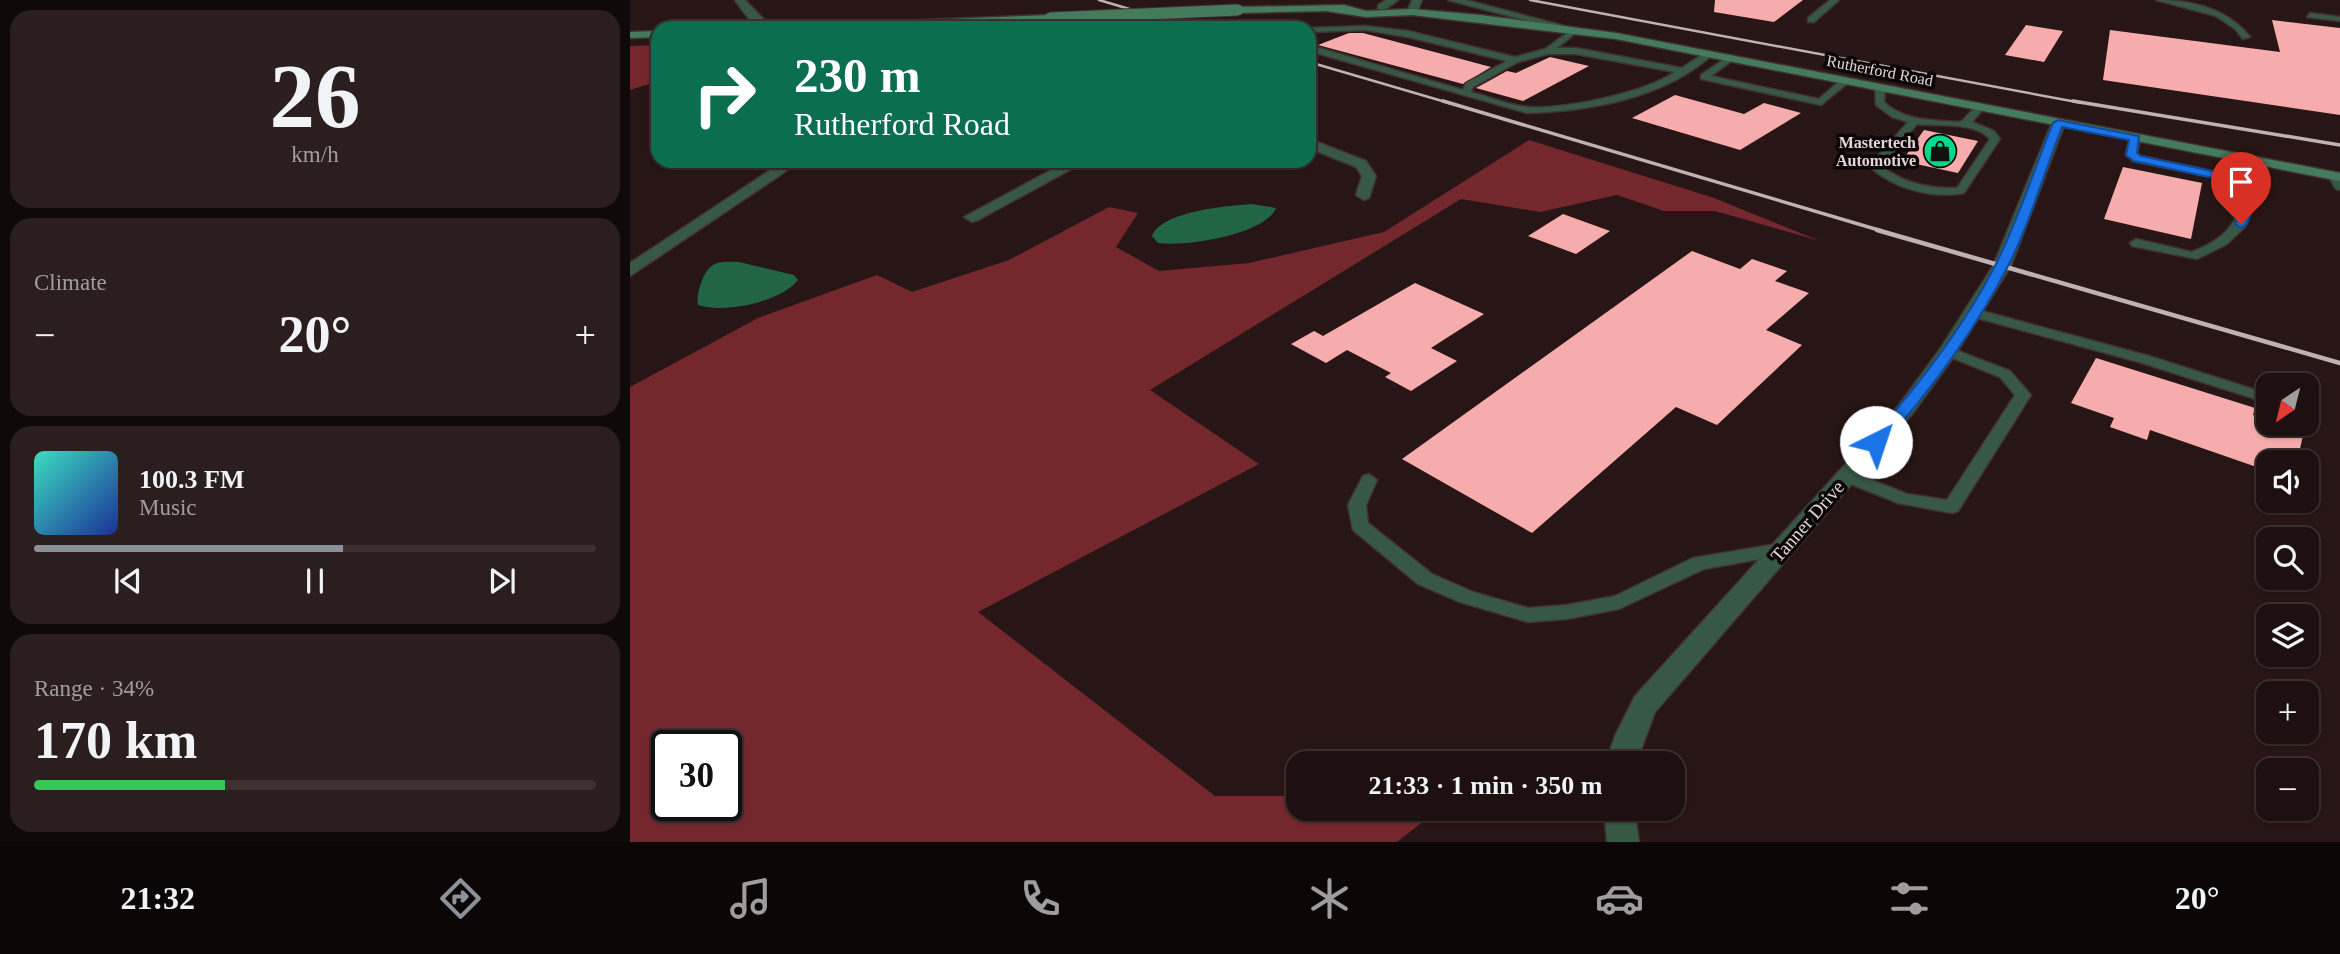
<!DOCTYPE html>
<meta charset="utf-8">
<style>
:root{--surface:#1e1010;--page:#2b1e1e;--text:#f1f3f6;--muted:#a19d9f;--line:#3c3030;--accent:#8c9099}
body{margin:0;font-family:Georgia,serif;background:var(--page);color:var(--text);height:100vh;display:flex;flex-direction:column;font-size:26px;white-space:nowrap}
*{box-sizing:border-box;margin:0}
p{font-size:23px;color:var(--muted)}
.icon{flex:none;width:38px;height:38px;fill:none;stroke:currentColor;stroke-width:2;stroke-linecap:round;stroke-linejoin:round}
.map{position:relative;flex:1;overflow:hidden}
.sheet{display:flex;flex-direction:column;gap:10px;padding:10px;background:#100909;width:630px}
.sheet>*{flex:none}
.hud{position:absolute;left:21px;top:21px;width:665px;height:147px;border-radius:21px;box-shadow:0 2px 5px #0004,0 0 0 2px var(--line);background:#0b6e4f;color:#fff;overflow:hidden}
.needle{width:46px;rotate:215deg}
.buttons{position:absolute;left:1626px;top:373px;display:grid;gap:14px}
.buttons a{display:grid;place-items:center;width:63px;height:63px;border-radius:14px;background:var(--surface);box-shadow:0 2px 5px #0004,0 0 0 2px var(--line);font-size:35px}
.speed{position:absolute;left:21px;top:730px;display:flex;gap:14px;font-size:35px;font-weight:700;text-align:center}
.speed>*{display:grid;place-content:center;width:91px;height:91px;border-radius:50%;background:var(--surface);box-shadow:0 2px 5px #0004,0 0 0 2px var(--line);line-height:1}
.speed .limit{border:4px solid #111;border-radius:10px;background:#fff;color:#111}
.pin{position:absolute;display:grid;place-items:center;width:60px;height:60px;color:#fff;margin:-72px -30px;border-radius:50% 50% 50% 0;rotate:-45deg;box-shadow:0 0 7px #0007}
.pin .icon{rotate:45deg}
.me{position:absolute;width:77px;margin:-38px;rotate:41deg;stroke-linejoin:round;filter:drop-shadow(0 0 5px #0008)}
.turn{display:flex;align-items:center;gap:24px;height:147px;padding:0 28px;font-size:32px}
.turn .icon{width:91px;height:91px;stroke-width:2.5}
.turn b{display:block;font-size:49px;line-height:60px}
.big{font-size:52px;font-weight:600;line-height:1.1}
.sheet .card{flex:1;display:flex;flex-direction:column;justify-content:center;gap:10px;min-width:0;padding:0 24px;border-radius:21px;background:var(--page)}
.sheet .dial{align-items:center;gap:0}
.dial b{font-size:91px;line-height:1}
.song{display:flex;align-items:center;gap:21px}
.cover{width:84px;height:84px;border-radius:10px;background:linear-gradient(135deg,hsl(170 70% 55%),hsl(230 70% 35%))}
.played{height:7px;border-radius:4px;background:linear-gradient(90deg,var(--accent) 55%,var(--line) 55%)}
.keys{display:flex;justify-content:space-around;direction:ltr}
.heat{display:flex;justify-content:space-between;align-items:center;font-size:38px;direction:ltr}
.charge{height:10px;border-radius:5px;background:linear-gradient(90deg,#34c759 34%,var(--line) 0)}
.trip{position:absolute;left:656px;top:751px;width:399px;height:70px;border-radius:21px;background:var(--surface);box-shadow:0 2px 5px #0004,0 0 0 2px var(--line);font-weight:600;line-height:70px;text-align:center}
.tab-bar{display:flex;height:112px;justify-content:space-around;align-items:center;background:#0c0606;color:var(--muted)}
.tab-bar .icon{width:49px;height:49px}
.tab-bar .on{color:var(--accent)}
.tab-bar b{font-size:32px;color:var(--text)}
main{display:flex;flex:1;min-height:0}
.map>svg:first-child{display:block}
.forest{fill:#75272e;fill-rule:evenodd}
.water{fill:#216544}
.building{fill:#f6acad}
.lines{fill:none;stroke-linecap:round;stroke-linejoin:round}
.lane-casing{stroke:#423131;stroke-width:3}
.street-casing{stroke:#423131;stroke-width:3}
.secondary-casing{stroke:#423131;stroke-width:3}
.lane{fill:#385846;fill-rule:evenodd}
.street{fill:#385846;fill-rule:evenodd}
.secondary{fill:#457b5d;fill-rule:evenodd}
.rail-far2{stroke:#c0b2b2;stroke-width:2.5}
.rail-far1{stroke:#c0b2b2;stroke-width:3.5}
.rail{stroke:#c0b2b2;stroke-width:4.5}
.secondary-bridge-casing{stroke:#423131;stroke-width:13;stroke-linecap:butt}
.secondary-bridge{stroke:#457b5d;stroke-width:11}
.route{fill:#1a73e8;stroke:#114b97;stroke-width:2}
.labels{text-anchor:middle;stroke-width:7;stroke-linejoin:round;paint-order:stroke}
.far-street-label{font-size:16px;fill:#e3d6d6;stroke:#0b0505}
.far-poi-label{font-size:16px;font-weight:bold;fill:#e3d6d6;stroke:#0b0505;text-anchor:end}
.street-label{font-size:19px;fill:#e3d6d6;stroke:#0b0505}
</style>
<main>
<section class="sheet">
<div class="card dial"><b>26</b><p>km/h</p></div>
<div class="card"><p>Climate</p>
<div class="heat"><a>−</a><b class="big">20°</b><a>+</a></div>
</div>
<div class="card">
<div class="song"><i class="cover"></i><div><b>100.3 FM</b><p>Music</p></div></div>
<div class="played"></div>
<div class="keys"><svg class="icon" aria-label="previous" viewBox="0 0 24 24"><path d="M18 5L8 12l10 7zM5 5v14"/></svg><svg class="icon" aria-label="pause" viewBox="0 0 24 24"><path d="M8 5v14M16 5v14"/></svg><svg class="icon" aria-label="next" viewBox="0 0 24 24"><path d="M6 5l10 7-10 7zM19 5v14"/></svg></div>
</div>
<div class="card"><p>Range · 34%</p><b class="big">170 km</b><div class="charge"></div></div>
</section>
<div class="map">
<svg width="1710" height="842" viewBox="0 0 1710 842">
<rect width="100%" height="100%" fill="#281616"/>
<g class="forest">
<path d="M 28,45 L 28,81 L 0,90 L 0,46 Z"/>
<path d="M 899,140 L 1084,198 L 1190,241 L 1085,211 L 1034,211 L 987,195 L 910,212 L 831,199 L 520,390 L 629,464 L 348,612 L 585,796 L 668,796 L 668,808 L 809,809 L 767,842 L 0,842 L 0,387 L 128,318 L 247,275 L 282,292 L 379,260 L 479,207 L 508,213 L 486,247 L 529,271 L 619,263 L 754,232 ZM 37,746 L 96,746 L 96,805 L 37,805 Z"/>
</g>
<g class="water">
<path d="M 621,204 L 646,208 C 635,235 555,247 528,243 L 522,236 C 532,211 597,206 621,204 Z"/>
<path d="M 109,262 L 164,275 L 168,280 C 151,302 94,314 68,305 C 66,294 73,269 85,264 C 92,261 102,262 109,262 Z"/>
</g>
<g class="building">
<path d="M 1085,0 L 1173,0 L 1144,22 L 1084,12 Z"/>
<path d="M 1642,20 L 1710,28 L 1710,115 L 1473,80 L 1480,30 L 1650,52 Z"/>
<path d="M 1396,25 L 1433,31 L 1414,62 L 1375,55 Z"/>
<path d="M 719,33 L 733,33 L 861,67 L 833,84 L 688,45 Z"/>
<path d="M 920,57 L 959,66 L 893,101 L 846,88 L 877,71 L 886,73 Z"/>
<path d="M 1045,95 L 1114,114 L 1134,103 L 1171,113 L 1110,150 L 1002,118 Z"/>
<path d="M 1294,130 L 1348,141 L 1328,173 L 1272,161 Z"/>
<path d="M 1493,167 L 1572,183 L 1561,239 L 1474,219 Z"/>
<path d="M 933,214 L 980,231 L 946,254 L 898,236 Z"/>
<path d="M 1062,251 L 1110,269 L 1122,259 L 1157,271 L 1145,281 L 1179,293 L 1136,330 L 1172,345 L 1087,425 L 1046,407 L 902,533 L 772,459 Z"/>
<path d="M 785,283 L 854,314 L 801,348 L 827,361 L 781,391 L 755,377 L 761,373 L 717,350 L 696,363 L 661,344 L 684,331 L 693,336 Z"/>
<path d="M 1466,358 L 1625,408 L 1623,415 L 1638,420 L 1638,424 L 1650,424 L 1674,431 L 1667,462 L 1638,462 L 1638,471 L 1520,430 L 1517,440 L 1480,427 L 1484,418 L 1441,403 Z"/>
</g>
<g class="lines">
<defs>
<g id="lane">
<path d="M 1200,0 L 1209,0 L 1184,22 L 1178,22 L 1178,18 Z"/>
<path d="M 1526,0 C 1562,0 1597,8 1620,37 L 1613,39 L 1605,29 L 1586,16 Z"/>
<path d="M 1680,13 L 1710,17 L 1710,21 L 1677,17 Z"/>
<path d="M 735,26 L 778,31 L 885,57 L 915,49 L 944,28 L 948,30 L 947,32 L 927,48 L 946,48 L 1052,68 L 1076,52 L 1083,54 C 1036,98 960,111 897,113 L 679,51 L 679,45 L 833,90 L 836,83 L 877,61 L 778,37 L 735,30 L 679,32 L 677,28 ZM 918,54 L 946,54 L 1045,72 C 1014,93 936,109 899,107 C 880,106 860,97 841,92 L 843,87 L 888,62 Z"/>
<path d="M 1100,55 L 1103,56 L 1103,60 L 1081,76 L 1189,99 L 1212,79 L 1220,81 L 1191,105 L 1071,79 L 1071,75 Z"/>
<path d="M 1250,85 L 1255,88 L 1254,102 C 1274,121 1302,120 1328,122 L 1332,121 L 1347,105 L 1353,105 L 1355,107 L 1342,122 L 1364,131 L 1370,139 L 1334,193 C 1302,199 1266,189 1241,168 L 1241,164 L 1278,122 L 1262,117 L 1246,105 L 1245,88 ZM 1287,124 C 1310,127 1343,121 1360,139 L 1327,188 C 1299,189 1273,183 1251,166 Z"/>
<path d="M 1505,135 L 1510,138 L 1507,154 L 1510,156 L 1606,176 L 1611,158 L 1619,158 L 1617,180 L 1626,199 L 1615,227 L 1597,244 L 1567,259 L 1502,246 L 1500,243 L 1506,239 L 1562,252 C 1592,240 1603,229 1614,199 L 1607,182 L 1503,161 L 1496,155 L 1500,138 Z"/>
<path d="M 1704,173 L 1710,177 L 1710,190 L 1706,189 L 1698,176 Z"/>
<path d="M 1341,308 L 1519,356 L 1638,394 L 1638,403 L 1509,362 L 1336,315 L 1334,312 Z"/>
<path d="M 1318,347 L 1380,371 L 1401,395 L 1328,511 L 1322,513 L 1268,503 L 1211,480 L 1209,476 L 1211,472 L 1217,470 L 1277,494 L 1317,500 L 1385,395 L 1370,377 L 1313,354 L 1311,351 L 1313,348 Z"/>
<path d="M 739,474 L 747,480 L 736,505 L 738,523 L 802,574 L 843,592 L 898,608 L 937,605 L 985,596 L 1063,558 L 1153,543 L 1159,544 L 1162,549 L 1159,554 L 1153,555 L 1074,569 L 989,609 L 937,619 L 898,622 L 830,602 L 788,584 L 723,530 L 718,505 L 733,476 Z"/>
</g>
<g id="street">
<path d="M 105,0 L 115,0 L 142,28 C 122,28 116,15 105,0 Z"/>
<path d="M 756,0 L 768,0 L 756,9 L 748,9 L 748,5 Z"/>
<path d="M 782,0 L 792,0 L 787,12 L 782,15 L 777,12 Z"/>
<path d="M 818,0 L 836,0 L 950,30 L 944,33 Z"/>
<path d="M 1423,120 L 1435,123 L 1381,266 L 1325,355 L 1283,413 L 1025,712 L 1006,763 L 976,763 L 985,736 L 1005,696 L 1269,405 L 1310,349 L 1363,266 Z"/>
<path d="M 679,139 L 736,161 L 746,176 L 739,198 L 734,200 L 726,195 L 732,176 L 726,167 L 679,148 Z"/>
<path d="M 154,161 L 171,161 L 0,276 L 0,263 Z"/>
<path d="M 438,161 L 456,161 L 348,220 L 342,222 L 334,217 Z"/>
<path d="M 974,808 L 1004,808 L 1009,842 L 977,842 Z"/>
</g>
<g id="secondary">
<path d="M 714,5 L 736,11 L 782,9 L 850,15 L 986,33 L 1710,173 L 1710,181 L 986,39 L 782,15 L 736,17 L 696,11 L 608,13 L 603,10 L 608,7 Z"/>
<path d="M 420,15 L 425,18 L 424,20 L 253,28 L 165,28 L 171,25 Z"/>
<path d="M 28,31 L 28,37 L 0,38 L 0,32 Z"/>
</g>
</defs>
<use href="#lane" class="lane-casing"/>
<use href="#street" class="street-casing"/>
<use href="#secondary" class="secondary-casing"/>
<use href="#lane" class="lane"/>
<use href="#street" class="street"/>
<use href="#secondary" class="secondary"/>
<g class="rail-far2">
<path d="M 469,0 L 564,28"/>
<path d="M 900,0 L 1452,103"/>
<path d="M 679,62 L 819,103"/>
</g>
<g class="rail-far1">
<path d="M 813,101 L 1252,231"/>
<path d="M 1443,101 L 1710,145"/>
</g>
<path class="rail" d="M 1247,230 L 1710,363"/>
<defs>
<path id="secondary-bridge" d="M 420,18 L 608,10"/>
</defs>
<use href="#secondary-bridge" class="secondary-bridge-casing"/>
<use href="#secondary-bridge" class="secondary-bridge"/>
</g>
<path class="route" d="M 1428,120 L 1509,136 L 1507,153 L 1511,156 L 1615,178 L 1626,199 L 1617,224 L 1611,228 L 1605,224 L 1614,199 L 1607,183 L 1504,161 L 1496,155 L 1499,140 L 1432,127 C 1414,172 1400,223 1378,266 C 1345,331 1299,392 1252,446 L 1241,446 L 1241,439 C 1286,388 1334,327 1365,266 C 1388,221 1404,170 1423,123 Z"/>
<defs>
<symbol id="shop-disc" viewBox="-11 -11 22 22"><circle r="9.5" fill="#02d98b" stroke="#0b0505"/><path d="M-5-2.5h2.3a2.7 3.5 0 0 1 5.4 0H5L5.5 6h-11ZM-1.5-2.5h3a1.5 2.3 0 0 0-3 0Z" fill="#111"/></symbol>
</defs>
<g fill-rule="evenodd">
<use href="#shop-disc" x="1291" y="132" width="38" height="38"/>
</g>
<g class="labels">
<g class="far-street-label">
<text transform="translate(1250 70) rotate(11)" y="6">Rutherford Road</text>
</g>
<g class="far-poi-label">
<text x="1286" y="148">Mastertech<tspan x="1286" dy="18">Automotive</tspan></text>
</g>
<g class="street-label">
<text transform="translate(1177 521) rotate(-49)" y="7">Tanner Drive</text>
</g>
</g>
</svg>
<div class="buttons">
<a><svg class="needle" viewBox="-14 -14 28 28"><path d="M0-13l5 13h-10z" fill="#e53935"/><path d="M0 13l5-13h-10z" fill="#a19d9f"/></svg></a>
<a><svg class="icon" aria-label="sound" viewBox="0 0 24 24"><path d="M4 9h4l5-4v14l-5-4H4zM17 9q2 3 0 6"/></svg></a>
<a><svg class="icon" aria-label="search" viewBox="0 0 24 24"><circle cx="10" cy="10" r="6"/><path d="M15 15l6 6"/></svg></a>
<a><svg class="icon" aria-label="layers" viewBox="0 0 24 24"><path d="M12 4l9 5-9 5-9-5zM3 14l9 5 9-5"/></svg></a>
<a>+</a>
<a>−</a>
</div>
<div class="speed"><div class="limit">30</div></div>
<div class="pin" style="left:1611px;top:224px;background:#d93025"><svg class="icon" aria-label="arrive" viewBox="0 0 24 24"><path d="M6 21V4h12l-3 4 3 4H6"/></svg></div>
<svg class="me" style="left:1246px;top:442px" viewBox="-20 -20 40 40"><circle r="19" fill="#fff"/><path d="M0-13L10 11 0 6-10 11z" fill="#1a73e8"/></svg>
<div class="trip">21:33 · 1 min · 350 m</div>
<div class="hud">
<div class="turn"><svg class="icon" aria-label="right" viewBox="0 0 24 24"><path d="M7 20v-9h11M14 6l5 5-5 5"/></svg><div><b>230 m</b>Rutherford Road</div></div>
</div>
</div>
</main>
<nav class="tab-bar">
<b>21:32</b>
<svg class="icon on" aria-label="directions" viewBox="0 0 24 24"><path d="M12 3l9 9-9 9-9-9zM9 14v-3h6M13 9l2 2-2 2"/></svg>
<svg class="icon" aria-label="music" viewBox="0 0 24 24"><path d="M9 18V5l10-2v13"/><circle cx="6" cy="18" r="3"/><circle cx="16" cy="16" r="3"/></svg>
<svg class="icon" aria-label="phone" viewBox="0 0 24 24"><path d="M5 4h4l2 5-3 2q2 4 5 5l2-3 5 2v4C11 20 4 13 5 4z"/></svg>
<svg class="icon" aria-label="climate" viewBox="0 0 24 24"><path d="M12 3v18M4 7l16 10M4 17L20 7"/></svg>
<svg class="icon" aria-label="car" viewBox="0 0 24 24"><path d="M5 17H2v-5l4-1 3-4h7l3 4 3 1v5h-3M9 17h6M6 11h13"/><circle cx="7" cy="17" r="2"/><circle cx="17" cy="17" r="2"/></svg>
<svg class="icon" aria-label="filters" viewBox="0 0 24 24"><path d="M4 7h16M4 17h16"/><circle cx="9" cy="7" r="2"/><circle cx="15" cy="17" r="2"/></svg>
<b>20°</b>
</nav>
